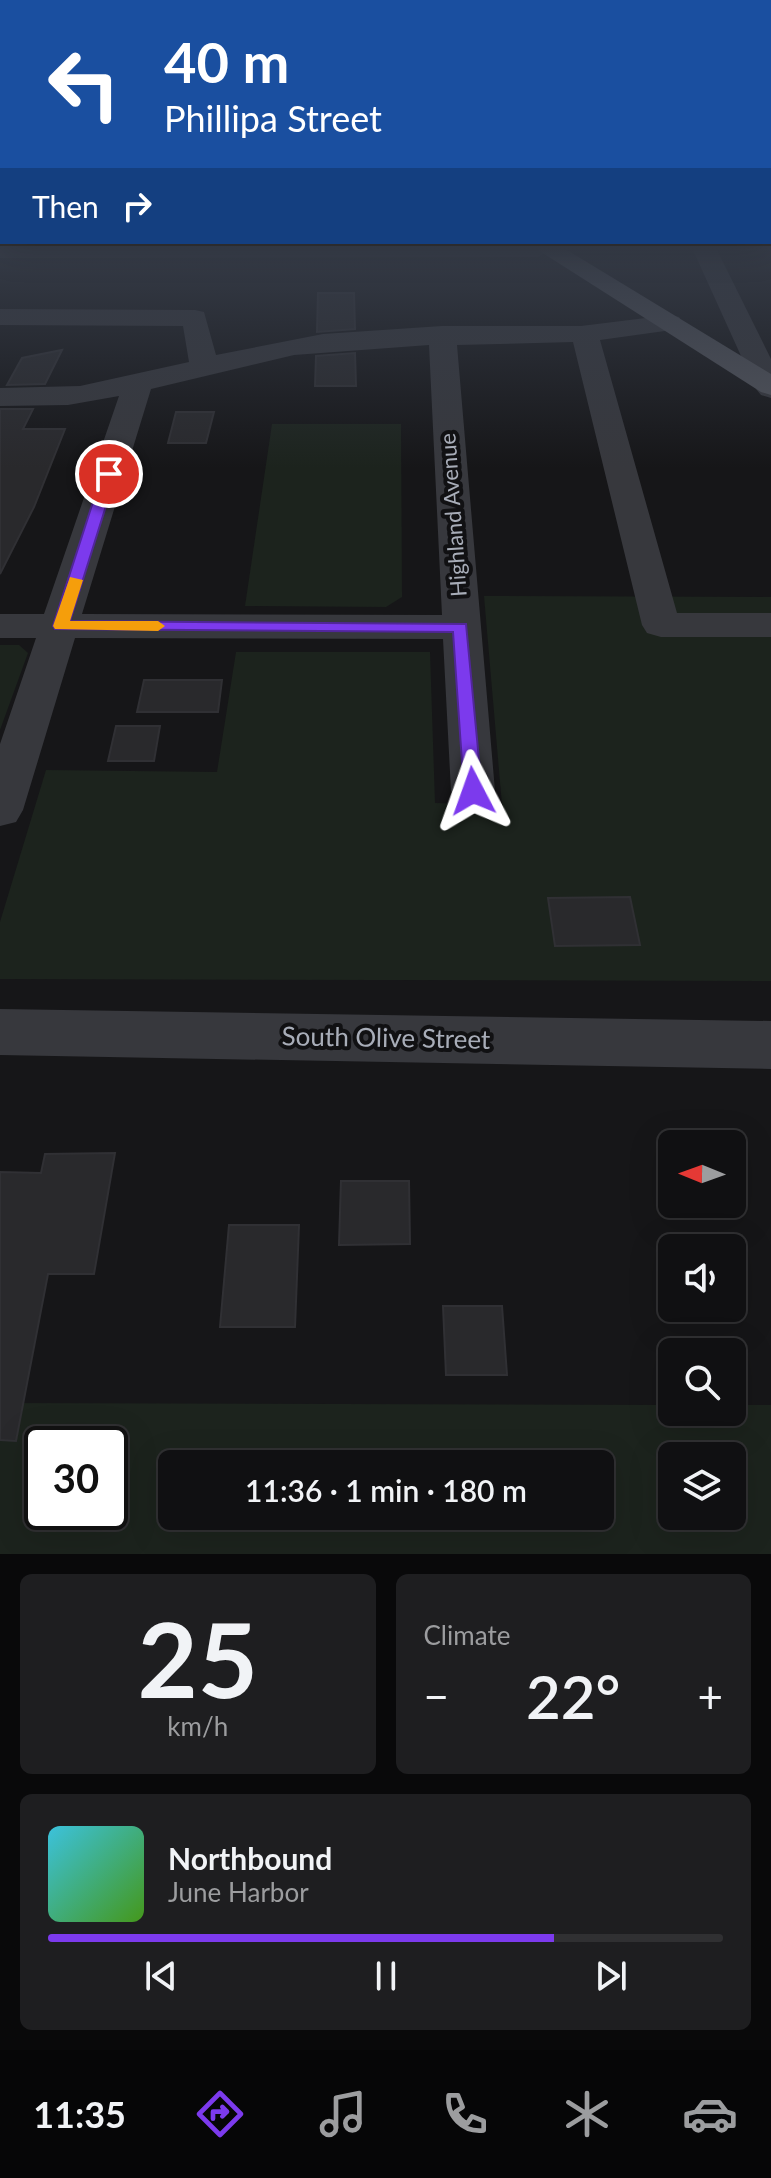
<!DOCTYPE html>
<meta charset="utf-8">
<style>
:root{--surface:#101012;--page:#1e1e20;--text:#f1f3f6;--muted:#9c9d9f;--line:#303032;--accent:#7c3aed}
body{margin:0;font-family:Lato,sans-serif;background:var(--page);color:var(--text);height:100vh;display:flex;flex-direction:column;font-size:30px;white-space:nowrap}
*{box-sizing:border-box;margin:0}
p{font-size:26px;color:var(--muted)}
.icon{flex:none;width:44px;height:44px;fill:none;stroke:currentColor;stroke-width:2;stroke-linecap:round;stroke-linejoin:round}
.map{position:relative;height:1554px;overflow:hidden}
.panel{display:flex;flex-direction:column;gap:20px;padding:20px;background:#09090a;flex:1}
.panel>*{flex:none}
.hud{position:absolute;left:0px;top:0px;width:772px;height:244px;box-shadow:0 8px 32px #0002,0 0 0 2px var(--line);background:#1a4fa0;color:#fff;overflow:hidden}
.needle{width:52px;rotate:271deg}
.buttons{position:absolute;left:658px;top:1130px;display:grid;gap:16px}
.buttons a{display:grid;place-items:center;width:88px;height:88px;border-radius:12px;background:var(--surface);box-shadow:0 8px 32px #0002,0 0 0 2px var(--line);font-size:40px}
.speed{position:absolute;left:24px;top:1426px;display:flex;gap:16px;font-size:40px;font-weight:700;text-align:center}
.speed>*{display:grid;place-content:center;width:104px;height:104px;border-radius:50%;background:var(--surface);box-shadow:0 8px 32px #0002,0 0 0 2px var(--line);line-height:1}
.speed .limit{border:4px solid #111;border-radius:12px;background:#fff;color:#111}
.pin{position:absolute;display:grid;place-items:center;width:68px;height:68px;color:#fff;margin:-34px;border:4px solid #fff;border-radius:50%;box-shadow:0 2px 8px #0007}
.me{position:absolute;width:88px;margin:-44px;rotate:356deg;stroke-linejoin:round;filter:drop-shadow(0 0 6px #0008)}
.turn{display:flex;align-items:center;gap:28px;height:168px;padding:0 32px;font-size:36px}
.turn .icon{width:104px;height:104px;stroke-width:2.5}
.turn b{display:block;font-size:56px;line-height:68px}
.then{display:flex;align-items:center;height:76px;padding:0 32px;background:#0003;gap:16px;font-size:30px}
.big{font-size:60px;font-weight:600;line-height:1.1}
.panel .card{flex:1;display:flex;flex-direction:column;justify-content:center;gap:12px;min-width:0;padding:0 28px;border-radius:12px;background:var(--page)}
.panel .dial{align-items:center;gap:0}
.dial b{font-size:104px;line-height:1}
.song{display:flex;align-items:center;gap:24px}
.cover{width:96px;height:96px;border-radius:12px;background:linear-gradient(135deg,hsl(190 70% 55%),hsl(100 70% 35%))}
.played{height:8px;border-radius:4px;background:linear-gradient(90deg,var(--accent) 75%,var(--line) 75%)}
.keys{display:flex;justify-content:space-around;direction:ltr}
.heat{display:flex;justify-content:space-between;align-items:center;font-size:44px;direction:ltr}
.panel .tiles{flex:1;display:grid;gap:20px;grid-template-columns:1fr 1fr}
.card:last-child{grid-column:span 2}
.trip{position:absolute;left:158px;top:1450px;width:456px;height:80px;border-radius:12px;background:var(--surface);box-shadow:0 8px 32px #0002,0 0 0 2px var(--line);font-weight:600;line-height:80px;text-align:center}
.tab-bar{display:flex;height:128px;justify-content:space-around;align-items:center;background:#060607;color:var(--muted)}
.tab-bar .icon{width:56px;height:56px}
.tab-bar .on{color:var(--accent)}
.tab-bar b{font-size:36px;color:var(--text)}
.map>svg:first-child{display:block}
.green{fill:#1c231d;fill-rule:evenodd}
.building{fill:#29292c;stroke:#303034;stroke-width:2}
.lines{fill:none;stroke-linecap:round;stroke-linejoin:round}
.minor{fill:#37383d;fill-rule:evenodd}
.major{fill:#53555c;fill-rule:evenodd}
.route{fill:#7c3aed;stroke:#51269a;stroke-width:2}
.slow{fill:#f59e0b}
.labels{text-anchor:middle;stroke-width:8;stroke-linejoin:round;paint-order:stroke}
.street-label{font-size:22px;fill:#a8adb8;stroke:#111113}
.near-street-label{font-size:26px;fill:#a8adb8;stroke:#111113}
</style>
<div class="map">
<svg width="771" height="1554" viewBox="0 0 771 1554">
<rect width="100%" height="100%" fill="#161618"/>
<g class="green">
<path d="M 272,424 L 401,424 L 402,597 L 386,607 L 245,606 Z"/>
<path d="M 484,596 L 771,597 L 771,981 L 0,979 L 0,922 L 46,770 L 217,772 L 236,652 L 430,652 L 435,803 L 502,805 Z"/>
<path d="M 0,645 L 19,645 L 28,653 L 0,730 Z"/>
<path d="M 0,1403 L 672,1405 L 672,1412 L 732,1412 L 732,1405 L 771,1405 L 771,1554 L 0,1554 ZM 42,1444 L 110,1444 L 110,1512 L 42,1512 ZM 672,1456 L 732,1456 L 732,1516 L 672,1516 ZM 172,1464 L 600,1464 L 600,1516 L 172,1516 Z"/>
</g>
<g class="building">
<path d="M 318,293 L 354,293 L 355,329 L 317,332 Z"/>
<path d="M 62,350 L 45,384 L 7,385 L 22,358 Z"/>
<path d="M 355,353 L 356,386 L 315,386 L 316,356 Z"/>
<path d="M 0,409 L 33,409 L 23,429 L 65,429 L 34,507 L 0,574 Z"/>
<path d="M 176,412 L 214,412 L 206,443 L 168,443 Z"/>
<path d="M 144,680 L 222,680 L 218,712 L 137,712 Z"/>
<path d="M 116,726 L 160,726 L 154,761 L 108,761 Z"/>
<path d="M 630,897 L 640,945 L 555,946 L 548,898 Z"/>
<path d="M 115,1153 L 94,1274 L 48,1274 L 16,1441 L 0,1440 L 0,1172 L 41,1173 L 45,1154 Z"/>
<path d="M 341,1181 L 409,1181 L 410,1244 L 339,1245 Z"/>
<path d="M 229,1225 L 299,1225 L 295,1327 L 220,1327 Z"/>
<path d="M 443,1306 L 502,1306 L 507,1375 L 446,1375 Z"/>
</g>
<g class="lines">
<g class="minor">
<path d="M 0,250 L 550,250 L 538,257 L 0,258 Z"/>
<path d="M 693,250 L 717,250 L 771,359 L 771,398 L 761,395 L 756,389 Z"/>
<path d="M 0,309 L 195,310 L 204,312 L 216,355 L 323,334 L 442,326 L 581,326 L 670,315 L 679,317 L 683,323 L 679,329 L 600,340 L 677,613 L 771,613 L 771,637 L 661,637 L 647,633 L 642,625 L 573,342 L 457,345 L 495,791 L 489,802 L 473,807 L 457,802 L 451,791 L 443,639 L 75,638 L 23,810 L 16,822 L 0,826 L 0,744 L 36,638 L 0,638 L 0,614 L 44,614 L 119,396 L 68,405 L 0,406 L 0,388 L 80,386 L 189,362 L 183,326 L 0,325 ZM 429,345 L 442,615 L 82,614 L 151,389 L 294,355 Z"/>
<path d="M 0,1009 L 771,1021 L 771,1069 L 0,1055 Z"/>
</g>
<path class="major" d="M 538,250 L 567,250 L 771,374 L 771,395 L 761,392 Z"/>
</g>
<linearGradient id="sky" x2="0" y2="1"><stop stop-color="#0c0c0d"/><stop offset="0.53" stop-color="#363c48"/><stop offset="1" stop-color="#363c48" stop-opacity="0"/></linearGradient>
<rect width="771" height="468" fill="url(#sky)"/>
<path class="route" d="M 109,470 L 116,474 L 70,621 L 466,624 L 482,791 L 480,796 L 466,796 L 464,791 L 453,632 L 55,629 L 53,626 L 102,474 Z"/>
<path class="slow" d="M 70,577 L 83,580 L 70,621 L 158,621 L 165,626 L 158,631 L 55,629 L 53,626 Z"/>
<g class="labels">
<g class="street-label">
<text transform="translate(453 515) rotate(-94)" y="8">Highland Avenue</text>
</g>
<g class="near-street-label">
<text transform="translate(386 1038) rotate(1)" y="9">South Olive Street</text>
</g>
</g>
</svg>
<div class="buttons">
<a><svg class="needle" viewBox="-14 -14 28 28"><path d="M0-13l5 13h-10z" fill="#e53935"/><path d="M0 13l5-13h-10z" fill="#9c9d9f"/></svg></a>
<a><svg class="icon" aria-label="sound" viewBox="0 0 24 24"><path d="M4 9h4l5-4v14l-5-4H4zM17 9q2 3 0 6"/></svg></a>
<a><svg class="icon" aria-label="search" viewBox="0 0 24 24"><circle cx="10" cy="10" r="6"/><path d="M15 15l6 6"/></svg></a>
<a><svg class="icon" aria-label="layers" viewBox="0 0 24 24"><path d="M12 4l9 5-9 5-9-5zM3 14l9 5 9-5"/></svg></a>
</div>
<div class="speed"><div class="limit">30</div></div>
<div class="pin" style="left:109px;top:474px;background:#d93025"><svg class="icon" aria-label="arrive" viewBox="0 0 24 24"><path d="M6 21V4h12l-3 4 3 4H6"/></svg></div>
<svg class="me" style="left:473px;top:791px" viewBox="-20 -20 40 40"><path d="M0-17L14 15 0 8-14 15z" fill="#7c3aed" stroke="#fff" stroke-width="4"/></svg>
<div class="trip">11:36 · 1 min · 180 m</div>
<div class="hud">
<div class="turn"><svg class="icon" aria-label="left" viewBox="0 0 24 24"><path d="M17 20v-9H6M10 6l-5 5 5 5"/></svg><div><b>40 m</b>Phillipa Street</div></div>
<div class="then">Then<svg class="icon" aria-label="right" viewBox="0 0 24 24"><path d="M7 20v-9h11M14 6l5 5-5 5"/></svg></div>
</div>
</div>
<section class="panel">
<div class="tiles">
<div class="card dial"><b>25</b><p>km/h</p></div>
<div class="card"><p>Climate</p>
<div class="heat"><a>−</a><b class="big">22°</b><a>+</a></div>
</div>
<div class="card">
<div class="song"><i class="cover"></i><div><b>Northbound</b><p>June Harbor</p></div></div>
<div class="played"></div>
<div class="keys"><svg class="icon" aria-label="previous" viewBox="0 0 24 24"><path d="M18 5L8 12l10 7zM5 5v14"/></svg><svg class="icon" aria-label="pause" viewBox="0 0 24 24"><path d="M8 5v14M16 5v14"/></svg><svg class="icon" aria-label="next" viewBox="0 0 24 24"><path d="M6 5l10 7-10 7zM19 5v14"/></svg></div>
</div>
</div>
</section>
<nav class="tab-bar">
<b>11:35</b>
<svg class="icon on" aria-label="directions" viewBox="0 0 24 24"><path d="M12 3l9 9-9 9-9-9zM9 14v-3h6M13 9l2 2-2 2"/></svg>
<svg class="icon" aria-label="music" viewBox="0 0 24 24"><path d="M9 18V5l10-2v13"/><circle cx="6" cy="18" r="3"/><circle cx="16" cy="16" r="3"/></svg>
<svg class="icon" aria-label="phone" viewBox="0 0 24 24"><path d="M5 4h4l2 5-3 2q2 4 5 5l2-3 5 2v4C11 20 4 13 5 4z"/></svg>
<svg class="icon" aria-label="climate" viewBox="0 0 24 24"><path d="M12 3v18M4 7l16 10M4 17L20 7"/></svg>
<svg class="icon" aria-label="car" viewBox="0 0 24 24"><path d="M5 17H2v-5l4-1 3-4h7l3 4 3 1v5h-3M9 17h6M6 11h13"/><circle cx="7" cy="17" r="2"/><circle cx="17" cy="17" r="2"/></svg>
</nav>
